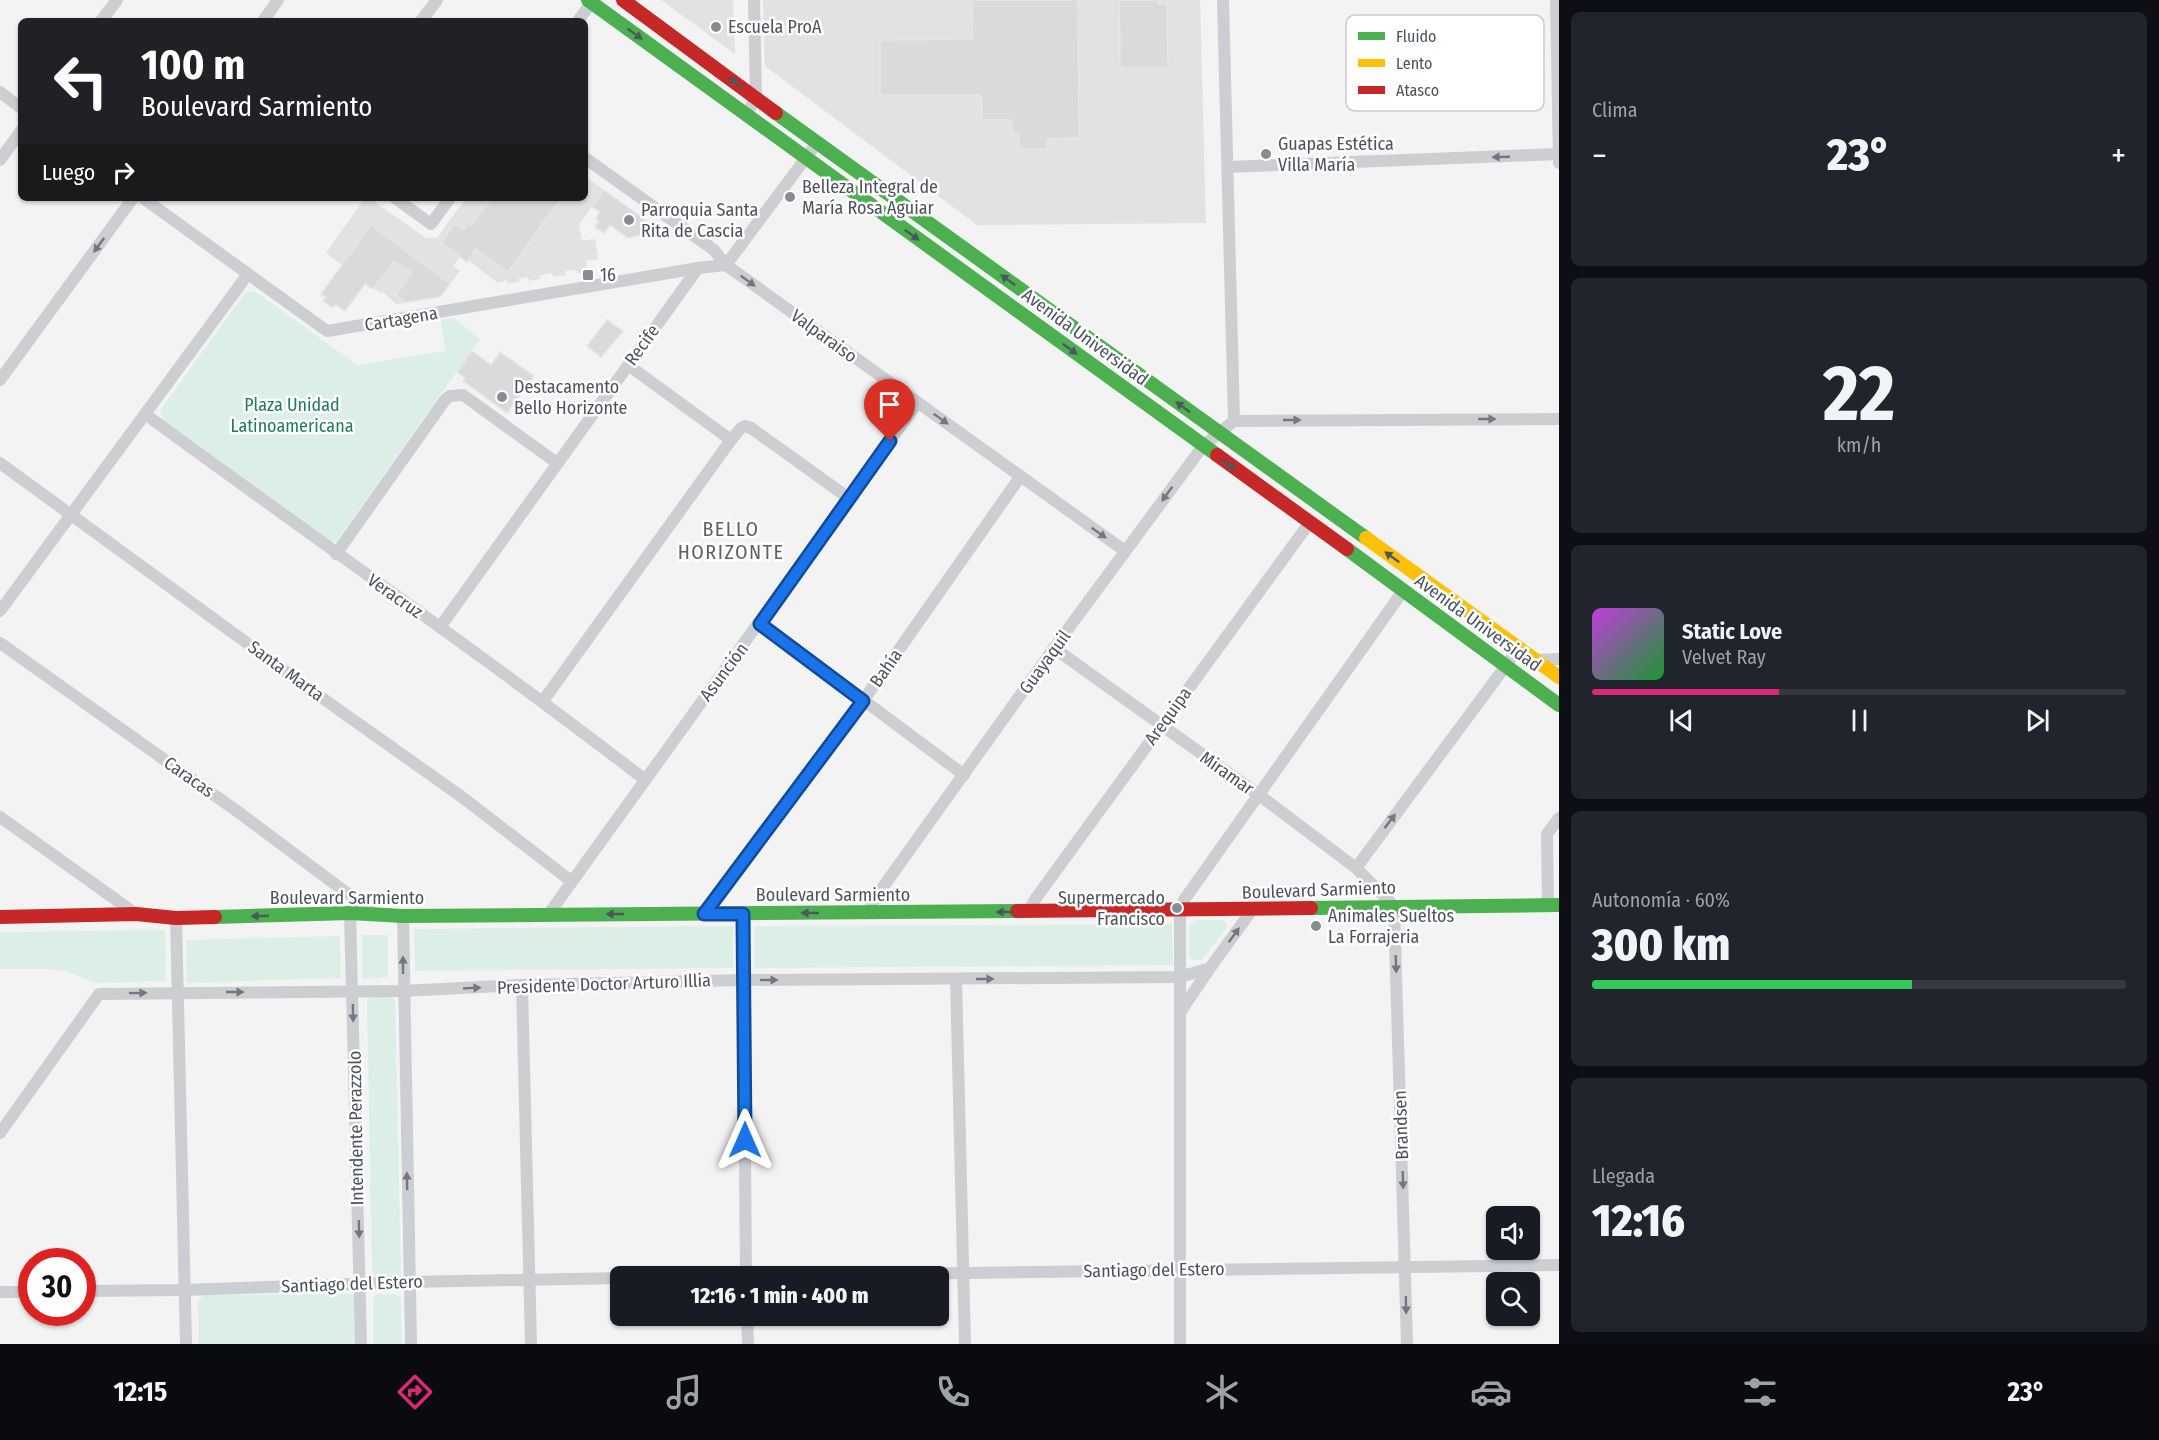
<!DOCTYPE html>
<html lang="es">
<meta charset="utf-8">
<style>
:root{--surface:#171b24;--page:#20242c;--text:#f1f3f6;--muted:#9ea1a6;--line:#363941;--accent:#db2777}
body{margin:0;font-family:"Fira Sans Condensed",sans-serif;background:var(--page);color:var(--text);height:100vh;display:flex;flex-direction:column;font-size:22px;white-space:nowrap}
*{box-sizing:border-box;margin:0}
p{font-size:20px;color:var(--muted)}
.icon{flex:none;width:33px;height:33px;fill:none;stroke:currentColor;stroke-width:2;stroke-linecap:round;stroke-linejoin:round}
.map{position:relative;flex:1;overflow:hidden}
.panel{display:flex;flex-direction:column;gap:12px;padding:12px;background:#0d0f14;width:600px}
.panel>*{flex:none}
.hud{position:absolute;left:18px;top:18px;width:570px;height:183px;border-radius:9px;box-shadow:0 2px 4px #0004;background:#202124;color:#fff;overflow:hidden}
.fabs{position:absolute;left:1486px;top:1206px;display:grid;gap:12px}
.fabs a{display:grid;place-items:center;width:54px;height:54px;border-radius:9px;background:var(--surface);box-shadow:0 2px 4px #0004;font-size:30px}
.speed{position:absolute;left:18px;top:1248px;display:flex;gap:12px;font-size:30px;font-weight:700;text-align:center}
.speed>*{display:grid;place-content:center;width:78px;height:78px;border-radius:50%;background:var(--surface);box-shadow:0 2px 4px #0004;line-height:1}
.speed .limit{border:9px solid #d22;background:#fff;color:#111}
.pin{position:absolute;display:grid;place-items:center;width:51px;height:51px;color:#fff;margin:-62px -26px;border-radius:50% 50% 50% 0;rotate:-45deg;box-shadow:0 0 6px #0007}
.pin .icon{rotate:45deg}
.me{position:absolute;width:66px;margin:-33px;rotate:0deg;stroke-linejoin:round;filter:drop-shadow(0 0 4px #0008)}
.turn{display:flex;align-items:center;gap:21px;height:126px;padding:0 24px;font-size:27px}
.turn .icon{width:78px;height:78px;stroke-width:2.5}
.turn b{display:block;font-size:42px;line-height:51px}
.then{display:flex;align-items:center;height:57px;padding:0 24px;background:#0003;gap:12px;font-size:22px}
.big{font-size:45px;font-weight:800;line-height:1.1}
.panel .tile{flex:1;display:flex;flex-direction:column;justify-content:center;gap:9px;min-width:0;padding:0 21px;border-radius:9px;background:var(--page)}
.panel .dial{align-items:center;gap:0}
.dial b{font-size:78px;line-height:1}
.song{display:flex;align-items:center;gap:18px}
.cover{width:72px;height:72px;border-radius:9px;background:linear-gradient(135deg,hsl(290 70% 55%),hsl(130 70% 35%))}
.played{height:6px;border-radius:3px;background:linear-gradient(90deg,var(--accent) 35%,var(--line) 35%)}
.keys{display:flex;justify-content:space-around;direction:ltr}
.heat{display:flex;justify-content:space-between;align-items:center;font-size:33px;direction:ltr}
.charge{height:9px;border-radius:4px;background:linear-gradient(90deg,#34c759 60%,var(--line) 0)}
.trip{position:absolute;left:610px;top:1266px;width:339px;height:60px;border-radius:9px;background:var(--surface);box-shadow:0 2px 4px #0004;font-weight:800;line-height:60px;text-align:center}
.menu{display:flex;height:96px;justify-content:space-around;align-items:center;background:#090b0e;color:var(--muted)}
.menu .icon{width:42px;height:42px}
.menu .active{color:var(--accent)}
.menu b{font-size:27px;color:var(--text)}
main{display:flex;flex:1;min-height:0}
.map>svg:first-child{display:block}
.education{fill:#e2e2e3}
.green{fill:#dbefe6}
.building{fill:#dadadc;stroke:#e5e5e6;stroke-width:1.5}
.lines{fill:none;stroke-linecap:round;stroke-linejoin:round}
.street{stroke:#cdced1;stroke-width:12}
.fast{stroke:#4caf50;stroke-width:14}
.slow{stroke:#ffc107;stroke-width:14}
.jam{stroke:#c62828;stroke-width:14}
.oneway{fill:#4c585d}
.oneway2{fill:#737880}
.route-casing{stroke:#114b97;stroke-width:15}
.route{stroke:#1a73e8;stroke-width:10}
.poi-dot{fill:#878b92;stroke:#fff;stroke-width:2}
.labels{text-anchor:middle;stroke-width:5;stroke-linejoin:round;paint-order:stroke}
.poi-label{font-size:18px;fill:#4c535e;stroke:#fff;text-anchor:start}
.street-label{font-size:18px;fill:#4c535e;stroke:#fff}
.park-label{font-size:18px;fill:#217b5c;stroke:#fff}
.neighbourhood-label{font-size:20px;letter-spacing:1.5px;fill:#5f6167;stroke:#fff}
.key{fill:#fff;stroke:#c9cbcf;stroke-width:1.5}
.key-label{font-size:16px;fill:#4c535e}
</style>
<main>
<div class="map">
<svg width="1559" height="1344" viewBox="0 0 1559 1344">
<rect width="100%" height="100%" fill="#f4f3f3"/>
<g class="education">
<path d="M 661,0 L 733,0 L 735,54 Z"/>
<path d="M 763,0 L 1200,0 L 1206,223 L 977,225 L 765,66 Z"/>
<path d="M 585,176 L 604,190 L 579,225 L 582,241 L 595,239 L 598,259 L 586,261 L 588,271 L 577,273 L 576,270 L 565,271 L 566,275 L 553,277 L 552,273 L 540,275 L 541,279 L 529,281 L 528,277 L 518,279 L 519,282 L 507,284 L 507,280 L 498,283 L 469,261 L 467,262 L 460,257 L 453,266 L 460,271 L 440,297 L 418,300 L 414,297 L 411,302 L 396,304 L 382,291 L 381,293 L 374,288 L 373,289 L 326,253 L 365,198 L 369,198 L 426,238 L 437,238 L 466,198 L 585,198 Z"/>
</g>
<g class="green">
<path d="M 249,291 L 256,292 L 357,365 L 445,351 L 441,320 L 454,318 L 480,339 L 336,542 L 326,539 L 164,421 L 160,415 L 161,409 L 245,293 Z"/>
<path d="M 1195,920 L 1223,920 L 1227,924 L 1226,929 L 1202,960 L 1192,960 L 1189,956 L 1189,926 Z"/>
<path d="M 1172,924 L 1173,965 L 755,968 L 755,926 Z"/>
<path d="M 733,926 L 733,968 L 415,971 L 414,929 Z"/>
<path d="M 165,930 L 166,981 L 96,983 L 68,972 L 51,969 L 0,969 L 0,932 Z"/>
<path d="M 362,935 L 388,935 L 388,977 L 362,979 Z"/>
<path d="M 340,936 L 341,978 L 187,983 L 186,940 Z"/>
<path d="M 391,995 L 395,1001 L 401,1273 L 399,1277 L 376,1277 L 372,1273 L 367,1001 L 369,997 Z"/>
<path d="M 351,1294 L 354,1296 L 357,1344 L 199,1344 L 198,1302 L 203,1295 Z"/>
<path d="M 379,1294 L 396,1294 L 401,1299 L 402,1344 L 373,1344 L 373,1300 L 375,1295 Z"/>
</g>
<g class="building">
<path d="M 972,0 L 1078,0 L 1079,138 L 1047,139 L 1047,149 L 1019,149 L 1019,134 L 1012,134 L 1012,120 L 982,120 L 981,95 L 880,95 L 880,40 L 973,39 Z"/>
<path d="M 1119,0 L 1158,0 L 1158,4 L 1167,4 L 1168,68 L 1120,68 Z"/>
<path d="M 604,190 L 648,222 L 639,235 L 628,238 L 610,225 L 604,233 L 595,227 L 599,221 L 596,218 L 600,212 L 592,207 Z"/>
<path d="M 491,198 L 561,198 L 508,272 L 476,249 L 467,262 L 441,243 L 454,224 L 463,230 L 468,223 L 471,226 Z"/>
<path d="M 371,225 L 450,284 L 440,297 L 405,302 L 396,295 L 412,273 L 394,261 L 373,289 L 365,284 L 345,311 L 335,304 L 333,308 L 323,301 L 326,297 L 321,294 Z"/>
<path d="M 607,320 L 623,331 L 601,357 L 587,346 Z"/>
<path d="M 472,351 L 491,365 L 500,352 L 534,376 L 507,413 L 463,381 L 465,378 L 457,372 Z"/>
</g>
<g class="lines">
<g class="street">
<path d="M 1223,0 L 1234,421"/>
<path d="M 1556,0 L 1559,163"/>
<path d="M 101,21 L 117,0"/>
<path d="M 263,21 L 278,0"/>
<path d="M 421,21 L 437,0"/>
<path d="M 578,21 L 591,3"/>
<path d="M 0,92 L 21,108"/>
<path d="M 746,115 L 756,98 L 754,0"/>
<path d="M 585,158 L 714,250 L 726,265 L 1125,551"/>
<path d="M 0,160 L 21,131"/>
<path d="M 1228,167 L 1559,154"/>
<path d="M 143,198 L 327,331 L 698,268"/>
<path d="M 395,198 L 431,224 L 450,198"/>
<path d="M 628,365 L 731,440 L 741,428 L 745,426 L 751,428 L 850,499"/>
<path d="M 0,380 L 133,198"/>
<path d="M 145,414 C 311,536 481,653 644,779"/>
<path d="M 1234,421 L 1559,419"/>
<path d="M 0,463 L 325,700 L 462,797 L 571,881"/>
<path d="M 336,554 L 445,400 L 450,396 L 463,395 L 557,463"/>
<path d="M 0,611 L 248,274"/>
<path d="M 760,623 L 964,775"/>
<path d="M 440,627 L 698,268 L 726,265 L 817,143"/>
<path d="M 0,643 L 241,814 L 375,914"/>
<path d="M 1054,648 L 1259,795 L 1356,868 L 1394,906 L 1407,1344"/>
<path d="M 1536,660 L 1559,659"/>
<path d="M 543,701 L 731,440"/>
<path d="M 0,817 L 136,914"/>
<path d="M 1356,868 L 1519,648"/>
<path d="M 1548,905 L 1547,834 L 1559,818"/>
<path d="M 1028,912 L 1036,898 L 1310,522"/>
<path d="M 350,913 L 361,1344"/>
<path d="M 867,913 L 878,894 L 1054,648 L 1203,446 L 1234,421"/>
<path d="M 704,914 L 863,701 L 1020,477"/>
<path d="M 743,914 L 746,1276"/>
<path d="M 548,915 L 917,403"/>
<path d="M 403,916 L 411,1344"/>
<path d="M 176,918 L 186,1344"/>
<path d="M 956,979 L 965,1344"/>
<path d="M 522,985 L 531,1344"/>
<path d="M 1181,1011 L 1210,968"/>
<path d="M 0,1133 L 99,994 L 403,991 L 522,985 L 744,980 L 1180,977 L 1210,968 L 1252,910"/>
<path d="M 748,1276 L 1559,1265"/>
<path d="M 82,1291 L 184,1290 L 409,1282 L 621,1278"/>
<path d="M 0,1292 L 32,1292"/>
<path d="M 747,1316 L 748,1344"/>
<path d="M 1180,1344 L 1180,911 L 1184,900 L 1403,591"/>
</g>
<g class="fast">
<path d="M 588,0 L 1217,455"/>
<path d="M 776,113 L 1366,538"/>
<path d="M 1347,549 L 1559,705"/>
<path d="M 1311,908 L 1559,905"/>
<path d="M 215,917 L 350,913 L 403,916 L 1017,911"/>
</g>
<path class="slow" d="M 1366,538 L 1559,677"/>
<g class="jam">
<path d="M 623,0 L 776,113"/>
<path d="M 1217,455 L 1347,549"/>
<path d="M 1017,911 L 1311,908"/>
<path d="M 0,917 L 136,914 L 176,918 L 215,917"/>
</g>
</g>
<defs><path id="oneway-solid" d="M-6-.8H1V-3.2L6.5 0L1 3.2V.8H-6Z" transform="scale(1.5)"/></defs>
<g class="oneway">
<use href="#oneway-solid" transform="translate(635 34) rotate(36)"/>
<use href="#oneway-solid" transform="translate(736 83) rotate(-144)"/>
<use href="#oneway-solid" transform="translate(912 235) rotate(36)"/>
<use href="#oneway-solid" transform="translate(1008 280) rotate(-144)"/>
<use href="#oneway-solid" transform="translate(1070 349) rotate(36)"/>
<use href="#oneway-solid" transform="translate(1183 407) rotate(-144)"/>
<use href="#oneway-solid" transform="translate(1228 464) rotate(36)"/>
<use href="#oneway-solid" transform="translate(1392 557) rotate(-144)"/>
<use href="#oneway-solid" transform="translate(1005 912) rotate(180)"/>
<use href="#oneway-solid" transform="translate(810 913) rotate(180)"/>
<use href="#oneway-solid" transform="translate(615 914) rotate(180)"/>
<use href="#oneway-solid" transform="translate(260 916) rotate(178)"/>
</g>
<g class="oneway2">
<use href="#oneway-solid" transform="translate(1501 157) rotate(178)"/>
<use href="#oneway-solid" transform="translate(99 245) rotate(126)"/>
<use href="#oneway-solid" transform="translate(748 281) rotate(36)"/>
<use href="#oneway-solid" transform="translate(941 419) rotate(36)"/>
<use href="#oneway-solid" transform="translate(1487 419)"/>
<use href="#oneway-solid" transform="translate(1292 420)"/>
<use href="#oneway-solid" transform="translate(1167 494) rotate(126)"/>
<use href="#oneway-solid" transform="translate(1099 533) rotate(35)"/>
<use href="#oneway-solid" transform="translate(1390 821) rotate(-53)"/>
<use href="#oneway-solid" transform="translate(1234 935) rotate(-54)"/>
<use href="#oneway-solid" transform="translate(1396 964) rotate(88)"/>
<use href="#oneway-solid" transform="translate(403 965) rotate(-90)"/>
<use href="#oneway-solid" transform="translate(985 979)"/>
<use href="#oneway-solid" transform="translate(769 980)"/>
<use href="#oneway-solid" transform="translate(472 988) rotate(-3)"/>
<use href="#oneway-solid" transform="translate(235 992)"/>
<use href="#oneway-solid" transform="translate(138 993) rotate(-1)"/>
<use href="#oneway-solid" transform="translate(353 1013) rotate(89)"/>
<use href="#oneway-solid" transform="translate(1403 1180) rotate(88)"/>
<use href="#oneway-solid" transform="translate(407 1181) rotate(-91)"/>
<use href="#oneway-solid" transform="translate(359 1229) rotate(89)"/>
<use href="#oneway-solid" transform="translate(1406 1305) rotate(89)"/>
</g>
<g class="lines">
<defs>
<path id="route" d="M 745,1140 L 743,914 L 704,914 L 863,701 L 760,624 L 890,441"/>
</defs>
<use href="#route" class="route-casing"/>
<use href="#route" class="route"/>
</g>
<g class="poi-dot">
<circle cx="716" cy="27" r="6"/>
<circle cx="1266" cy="154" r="6"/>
<circle cx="790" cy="197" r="6"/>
<circle cx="629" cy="220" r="6"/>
<rect x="582" y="269" width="12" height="12" rx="3"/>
<circle cx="502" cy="397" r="6"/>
<circle cx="1177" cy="908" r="6"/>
<circle cx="1316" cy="926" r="6"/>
</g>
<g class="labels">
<g class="poi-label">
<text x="728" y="33">Escuela ProA</text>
<text x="1278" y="150">Guapas Estética<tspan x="1278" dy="21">Villa María</tspan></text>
<text x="802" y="193">Belleza Integral de<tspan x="802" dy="21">María Rosa Aguiar</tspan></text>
<text x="641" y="216">Parroquia Santa<tspan x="641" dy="21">Rita de Cascia</tspan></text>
<text x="600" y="281">16</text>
<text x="514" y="393">Destacamento<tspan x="514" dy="21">Bello Horizonte</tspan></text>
<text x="1165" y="904" text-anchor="end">Supermercado<tspan x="1165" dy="21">Francisco</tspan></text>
<text x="1328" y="922">Animales Sueltos<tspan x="1328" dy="21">La Forrajeria</tspan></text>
</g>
<g class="street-label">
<text transform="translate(401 319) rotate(-10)" y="6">Cartagena</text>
<text transform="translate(824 336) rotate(36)" y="6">Valparaiso</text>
<text transform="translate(1085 337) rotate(36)" y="6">Avenida Universidad</text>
<text transform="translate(642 345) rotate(-54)" y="6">Recife</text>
<text transform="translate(395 596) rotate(35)" y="6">Veracruz</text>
<text transform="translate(1478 623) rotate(36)" y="6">Avenida Universidad</text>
<text transform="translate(1045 662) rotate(-54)" y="6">Guayaquil</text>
<text transform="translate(886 668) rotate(-55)" y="6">Bahía</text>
<text transform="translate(286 671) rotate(36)" y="6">Santa Marta</text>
<text transform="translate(724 672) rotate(-53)" y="6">Asunción</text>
<text transform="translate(1168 716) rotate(-54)" y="6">Arequipa</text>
<text transform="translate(1227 773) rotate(35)" y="6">Miramar</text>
<text transform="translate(189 777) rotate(35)" y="6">Caracas</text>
<text transform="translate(1319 890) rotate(-2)" y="6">Boulevard Sarmiento</text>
<text x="833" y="901">Boulevard Sarmiento</text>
<text x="347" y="904">Boulevard Sarmiento</text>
<text transform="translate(604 984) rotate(-2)" y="6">Presidente Doctor Arturo Illia</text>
<text transform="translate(1401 1125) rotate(-92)" y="6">Brandsen</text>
<text transform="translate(356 1128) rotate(-91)" y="6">Intendente Perazzolo</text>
<text transform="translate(1154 1270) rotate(-1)" y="6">Santiago del Estero</text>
<text transform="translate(352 1284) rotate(-2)" y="6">Santiago del Estero</text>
</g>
<g class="park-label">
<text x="292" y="411">Plaza Unidad<tspan x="292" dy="21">Latinoamericana</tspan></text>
</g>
<g class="neighbourhood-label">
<text x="731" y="536">BELLO<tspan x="731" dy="23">HORIZONTE</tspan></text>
</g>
</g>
<rect x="1346" y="15" width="198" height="96" rx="9" class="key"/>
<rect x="1358" y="32" width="27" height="8" fill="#4caf50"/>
<rect x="1358" y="59" width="27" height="8" fill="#ffc107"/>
<rect x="1358" y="86" width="27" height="8" fill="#c62828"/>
<g class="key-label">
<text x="1396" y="42">Fluido</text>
<text x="1396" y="69">Lento</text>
<text x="1396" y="96">Atasco</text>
</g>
</svg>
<div class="fabs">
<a><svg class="icon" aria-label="sound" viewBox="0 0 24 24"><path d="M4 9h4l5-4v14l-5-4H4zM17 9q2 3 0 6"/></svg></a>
<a><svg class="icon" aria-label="search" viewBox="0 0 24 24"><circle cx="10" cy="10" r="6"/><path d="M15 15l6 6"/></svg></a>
</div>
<div class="speed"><div class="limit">30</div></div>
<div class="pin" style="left:890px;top:441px;background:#d93025"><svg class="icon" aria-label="arrive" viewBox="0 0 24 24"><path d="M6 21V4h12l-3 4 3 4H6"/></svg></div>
<svg class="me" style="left:745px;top:1140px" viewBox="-20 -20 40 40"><path d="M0-17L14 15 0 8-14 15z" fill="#1a73e8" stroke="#fff" stroke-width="4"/></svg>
<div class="trip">12:16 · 1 min · 400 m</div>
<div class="hud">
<div class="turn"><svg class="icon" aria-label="left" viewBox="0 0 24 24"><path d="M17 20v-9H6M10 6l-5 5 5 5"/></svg><div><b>100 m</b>Boulevard Sarmiento</div></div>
<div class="then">Luego<svg class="icon" aria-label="right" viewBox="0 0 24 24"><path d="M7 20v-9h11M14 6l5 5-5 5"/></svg></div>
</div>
</div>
<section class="panel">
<div class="tile"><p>Clima</p>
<div class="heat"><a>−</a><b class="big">23°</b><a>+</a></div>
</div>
<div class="tile dial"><b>22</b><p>km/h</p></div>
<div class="tile">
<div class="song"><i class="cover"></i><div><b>Static Love</b><p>Velvet Ray</p></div></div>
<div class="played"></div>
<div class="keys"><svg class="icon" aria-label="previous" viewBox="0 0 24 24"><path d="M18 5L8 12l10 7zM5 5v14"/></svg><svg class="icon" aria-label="pause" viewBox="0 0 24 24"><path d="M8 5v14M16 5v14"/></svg><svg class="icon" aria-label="next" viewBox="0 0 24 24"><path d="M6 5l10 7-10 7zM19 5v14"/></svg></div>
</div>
<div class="tile"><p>Autonomía · 60%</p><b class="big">300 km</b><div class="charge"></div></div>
<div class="tile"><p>Llegada</p><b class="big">12:16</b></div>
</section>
</main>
<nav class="menu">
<b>12:15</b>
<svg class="icon active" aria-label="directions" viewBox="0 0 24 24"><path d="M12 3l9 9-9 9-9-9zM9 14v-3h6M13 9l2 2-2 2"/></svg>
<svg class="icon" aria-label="music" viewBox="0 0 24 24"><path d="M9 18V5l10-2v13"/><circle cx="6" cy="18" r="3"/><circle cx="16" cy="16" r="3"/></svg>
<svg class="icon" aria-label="phone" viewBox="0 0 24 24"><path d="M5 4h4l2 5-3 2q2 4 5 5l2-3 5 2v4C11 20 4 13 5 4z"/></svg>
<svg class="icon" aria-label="climate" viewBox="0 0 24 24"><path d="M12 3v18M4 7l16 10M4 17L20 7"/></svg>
<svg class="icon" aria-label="car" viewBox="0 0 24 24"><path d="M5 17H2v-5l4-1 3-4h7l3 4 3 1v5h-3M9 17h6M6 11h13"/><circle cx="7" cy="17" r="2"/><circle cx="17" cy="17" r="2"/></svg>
<svg class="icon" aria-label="filters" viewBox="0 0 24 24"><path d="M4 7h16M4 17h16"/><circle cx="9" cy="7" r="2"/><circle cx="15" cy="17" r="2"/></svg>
<b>23°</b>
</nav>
